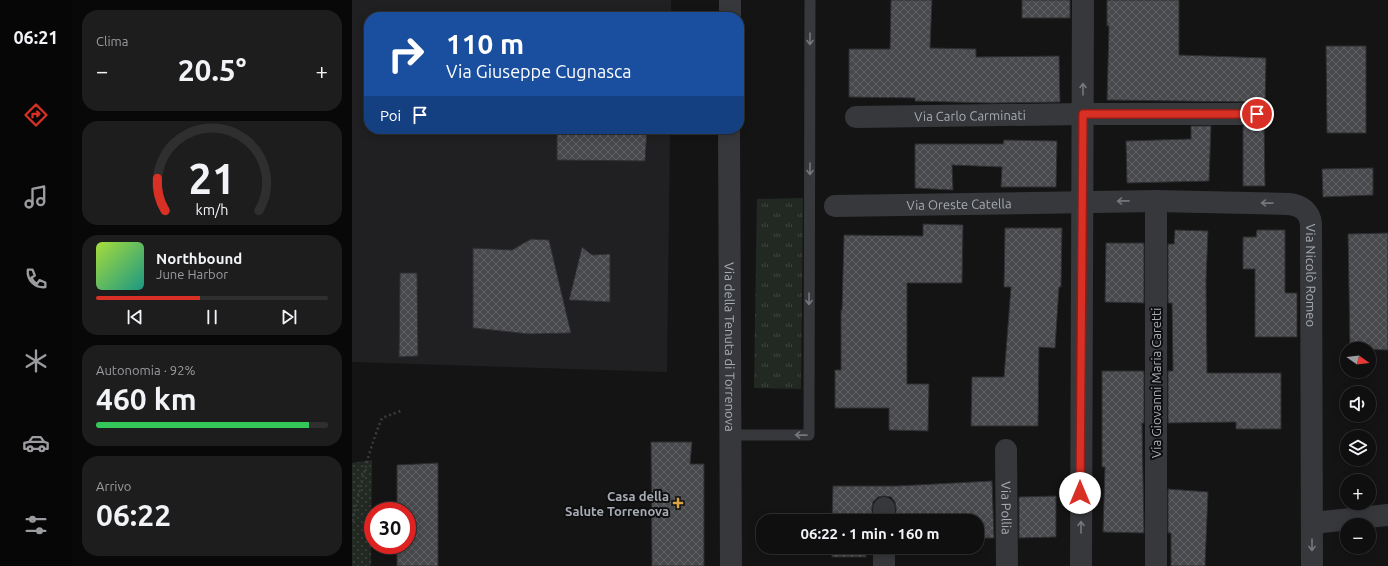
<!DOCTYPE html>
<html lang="it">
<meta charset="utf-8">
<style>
:root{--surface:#0f0f10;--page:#1d1d1e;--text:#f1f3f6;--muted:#9b9c9f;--line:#2f2f30;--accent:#d93025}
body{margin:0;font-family:Ubuntu,sans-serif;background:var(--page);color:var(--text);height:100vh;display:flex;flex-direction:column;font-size:15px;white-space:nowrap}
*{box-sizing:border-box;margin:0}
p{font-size:13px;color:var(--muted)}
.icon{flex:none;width:22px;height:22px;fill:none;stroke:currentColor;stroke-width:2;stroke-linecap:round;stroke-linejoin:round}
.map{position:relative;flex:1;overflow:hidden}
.side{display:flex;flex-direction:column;gap:10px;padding:10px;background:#080809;width:280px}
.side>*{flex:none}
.guide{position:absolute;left:12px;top:12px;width:380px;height:122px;border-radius:16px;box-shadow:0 2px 10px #0003,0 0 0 1px var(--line);background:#1a4fa0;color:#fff;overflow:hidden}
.needle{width:26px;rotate:104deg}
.controls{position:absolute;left:988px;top:342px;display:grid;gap:8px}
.controls a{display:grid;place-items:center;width:36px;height:36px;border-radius:50%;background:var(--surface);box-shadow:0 2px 10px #0003,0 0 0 1px var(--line);font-size:20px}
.speed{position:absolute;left:12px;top:502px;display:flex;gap:8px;font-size:20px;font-weight:700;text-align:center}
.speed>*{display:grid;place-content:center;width:52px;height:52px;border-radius:50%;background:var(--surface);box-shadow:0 2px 10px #0003,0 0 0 1px var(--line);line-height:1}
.speed .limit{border:6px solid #d22;background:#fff;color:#111}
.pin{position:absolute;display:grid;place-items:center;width:34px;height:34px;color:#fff;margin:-17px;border:2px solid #fff;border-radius:50%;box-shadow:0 1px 4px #0007}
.me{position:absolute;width:44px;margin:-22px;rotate:0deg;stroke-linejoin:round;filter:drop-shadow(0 0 3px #0008)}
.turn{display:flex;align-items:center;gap:14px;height:84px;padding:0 16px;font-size:18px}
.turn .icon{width:52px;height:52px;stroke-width:2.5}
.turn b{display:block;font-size:28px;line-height:34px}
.then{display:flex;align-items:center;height:38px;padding:0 16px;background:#0003;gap:8px;font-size:15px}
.big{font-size:30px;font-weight:700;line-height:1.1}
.side .card{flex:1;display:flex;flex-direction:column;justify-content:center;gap:6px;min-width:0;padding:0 14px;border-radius:16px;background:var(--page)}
.side .dial{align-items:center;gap:0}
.dial svg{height:104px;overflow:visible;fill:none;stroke:var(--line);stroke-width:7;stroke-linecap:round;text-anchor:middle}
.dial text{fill:var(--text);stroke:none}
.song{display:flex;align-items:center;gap:12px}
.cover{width:48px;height:48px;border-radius:6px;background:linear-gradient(135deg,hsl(80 70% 55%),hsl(170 70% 35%))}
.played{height:4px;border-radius:2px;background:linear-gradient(90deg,var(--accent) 45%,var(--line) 45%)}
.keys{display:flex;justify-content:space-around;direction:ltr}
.heat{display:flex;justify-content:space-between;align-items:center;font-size:22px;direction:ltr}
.charge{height:6px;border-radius:3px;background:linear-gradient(90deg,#34c759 92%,var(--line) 0)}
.trip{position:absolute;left:404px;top:514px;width:228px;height:40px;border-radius:16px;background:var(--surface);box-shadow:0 2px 10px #0003,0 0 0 1px var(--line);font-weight:700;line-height:40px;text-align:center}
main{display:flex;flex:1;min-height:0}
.dock{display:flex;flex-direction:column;width:72px;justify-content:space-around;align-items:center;background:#060606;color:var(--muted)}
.dock .icon{width:28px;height:28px}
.dock .on{color:var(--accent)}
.dock b{font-size:18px;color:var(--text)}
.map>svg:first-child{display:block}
.built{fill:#202022}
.grass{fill:url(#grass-tufts)}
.park{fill:url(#park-dots)}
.building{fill:url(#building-cross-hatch);stroke:#2e2e31}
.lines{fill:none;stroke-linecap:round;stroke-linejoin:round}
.path{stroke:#3b3d40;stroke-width:2.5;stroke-dasharray:2 3;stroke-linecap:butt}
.lane{stroke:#37383b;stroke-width:11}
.street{stroke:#37383b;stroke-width:22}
.oneway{stroke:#75777e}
.route-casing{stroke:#8d1f18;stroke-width:10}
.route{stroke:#d93025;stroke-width:7}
.poi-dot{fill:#dba245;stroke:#0f0f10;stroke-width:1.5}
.labels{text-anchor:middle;stroke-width:4;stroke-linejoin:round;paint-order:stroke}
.street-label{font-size:13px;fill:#a7abb4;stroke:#0f0f10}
.poi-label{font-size:13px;font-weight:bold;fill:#a7abb4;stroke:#0f0f10;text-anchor:end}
</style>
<main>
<nav class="dock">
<b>06:21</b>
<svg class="icon on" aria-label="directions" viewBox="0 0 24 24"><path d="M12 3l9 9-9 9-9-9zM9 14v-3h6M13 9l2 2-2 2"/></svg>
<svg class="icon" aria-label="music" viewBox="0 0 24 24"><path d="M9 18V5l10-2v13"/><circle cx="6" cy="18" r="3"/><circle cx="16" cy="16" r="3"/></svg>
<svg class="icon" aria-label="phone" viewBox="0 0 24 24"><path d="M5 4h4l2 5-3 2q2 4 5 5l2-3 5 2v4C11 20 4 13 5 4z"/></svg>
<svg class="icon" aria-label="climate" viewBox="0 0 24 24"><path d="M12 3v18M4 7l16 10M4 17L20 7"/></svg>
<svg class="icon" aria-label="car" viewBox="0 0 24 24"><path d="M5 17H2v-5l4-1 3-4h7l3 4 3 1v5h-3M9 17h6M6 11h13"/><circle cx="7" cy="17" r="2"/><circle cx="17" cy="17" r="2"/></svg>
<svg class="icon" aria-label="filters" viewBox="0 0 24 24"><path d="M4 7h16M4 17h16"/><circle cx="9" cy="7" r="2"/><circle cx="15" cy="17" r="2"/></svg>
</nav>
<section class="side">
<div class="card"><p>Clima</p>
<div class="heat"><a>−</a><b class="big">20.5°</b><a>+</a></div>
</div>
<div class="card dial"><svg viewBox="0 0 100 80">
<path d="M14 69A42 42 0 1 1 86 69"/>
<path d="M14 69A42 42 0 0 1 8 44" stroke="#d93025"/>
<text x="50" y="56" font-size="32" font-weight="700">21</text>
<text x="50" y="72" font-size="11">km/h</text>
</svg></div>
<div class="card">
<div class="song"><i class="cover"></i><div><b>Northbound</b><p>June Harbor</p></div></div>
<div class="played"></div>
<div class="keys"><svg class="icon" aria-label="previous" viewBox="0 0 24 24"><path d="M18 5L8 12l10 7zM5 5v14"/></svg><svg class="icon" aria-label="pause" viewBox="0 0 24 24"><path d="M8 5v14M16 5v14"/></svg><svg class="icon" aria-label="next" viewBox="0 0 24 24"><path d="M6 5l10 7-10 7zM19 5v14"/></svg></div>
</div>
<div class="card"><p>Autonomia · 92%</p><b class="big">460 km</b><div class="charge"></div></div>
<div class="card"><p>Arrivo</p><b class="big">06:22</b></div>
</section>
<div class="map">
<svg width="1036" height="566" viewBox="0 0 1036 566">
<defs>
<pattern id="grass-tufts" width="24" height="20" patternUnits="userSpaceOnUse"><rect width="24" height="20" fill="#222923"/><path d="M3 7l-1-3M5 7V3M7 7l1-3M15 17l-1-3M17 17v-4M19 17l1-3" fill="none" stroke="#3f4541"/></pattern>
<pattern id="park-dots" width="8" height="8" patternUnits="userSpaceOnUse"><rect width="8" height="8" fill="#222923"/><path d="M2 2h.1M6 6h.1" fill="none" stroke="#3f4541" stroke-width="1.8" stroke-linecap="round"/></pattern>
<pattern id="building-cross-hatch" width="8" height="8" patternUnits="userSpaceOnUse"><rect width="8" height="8" fill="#48494d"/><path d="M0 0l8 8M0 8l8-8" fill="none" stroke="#606164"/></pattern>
</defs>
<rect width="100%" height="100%" fill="#141415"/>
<path class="built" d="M 0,0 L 319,0 L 319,17 L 17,17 L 17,129 L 318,129 L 315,372 L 0,362 Z"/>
<path class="grass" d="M 451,198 L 449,389 L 402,388 L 405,199 Z"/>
<path class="park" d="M 20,460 L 19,566 L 0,566 L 0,463 Z"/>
<g class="building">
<path d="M 539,0 L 580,0 L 578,48 L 624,49 L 624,57 L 707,56 L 708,102 L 640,103 L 563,101 L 563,98 L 497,97 L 497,49 L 538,49 Z"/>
<rect x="670" y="0" width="48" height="18"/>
<path d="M 755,0 L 827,0 L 827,55 L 914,58 L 913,105 L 905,102 L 755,100 L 757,26 L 755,26 Z"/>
<path d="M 974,46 L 1014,46 L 1014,133 L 975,133 Z"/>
<path d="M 912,124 L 913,186 L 891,186 L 891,126 L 905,126 Z"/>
<path d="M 839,126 L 859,126 L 857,181 L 775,183 L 774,141 L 839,139 Z"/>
<path d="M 205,129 L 295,129 L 293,161 L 205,160 Z"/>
<path d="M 652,140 L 705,141 L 704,187 L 649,187 L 650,167 L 600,165 L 601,190 L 563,188 L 563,144 L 651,144 Z"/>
<path d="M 1021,168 L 1021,195 L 971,197 L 970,169 Z"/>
<path d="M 571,224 L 611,225 L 610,283 L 555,283 L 555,384 L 577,384 L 576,431 L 537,430 L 537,408 L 483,408 L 483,370 L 489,370 L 489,310 L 490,310 L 492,235 L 571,236 Z"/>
<path d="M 653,228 L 710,228 L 709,287 L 707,287 L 703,348 L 687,347 L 686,426 L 619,426 L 620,377 L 652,377 L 659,287 L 652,287 Z"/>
<path d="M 823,230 L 856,231 L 854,281 L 855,373 L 929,373 L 929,429 L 884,429 L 884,422 L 816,423 L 816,371 L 821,371 L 820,303 L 816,303 L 816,244 L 822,244 Z"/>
<path d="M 905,230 L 933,230 L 933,293 L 945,293 L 945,337 L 903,337 L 903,269 L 891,269 L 891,237 L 904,237 Z"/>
<path d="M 1036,233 L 1036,350 L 998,349 L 996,234 Z"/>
<path d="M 179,239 L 197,240 L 219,333 L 177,334 L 121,328 L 121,248 L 160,250 Z"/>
<path d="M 754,243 L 792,243 L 792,303 L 753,302 Z"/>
<path d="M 230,247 L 240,255 L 258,254 L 258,302 L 217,300 Z"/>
<path d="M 48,273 L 65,273 L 66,356 L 47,357 Z"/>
<path d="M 750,371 L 792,371 L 792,423 L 790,423 L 792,533 L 751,532 L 753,467 L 750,467 Z"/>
<path d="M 299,442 L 340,442 L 338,464 L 352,464 L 352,566 L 300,566 Z"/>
<path d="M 86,463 L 86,566 L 45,566 L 45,545 L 55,545 L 55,511 L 45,511 L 45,465 Z"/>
<path d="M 640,481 L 642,538 L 625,538 L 625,521 L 544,521 L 544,508 L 543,502 L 539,497 L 532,496 L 526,497 L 521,502 L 520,508 L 520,521 L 480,521 L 481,486 L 545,486 Z"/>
<path d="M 816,489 L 856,492 L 853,566 L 819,566 L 819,533 L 816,533 Z"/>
<path d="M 704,496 L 704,537 L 667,538 L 667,497 Z"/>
<rect x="480" y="547" width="34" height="10"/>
</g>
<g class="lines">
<path class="path" d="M 0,521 C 9,486 16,451 30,418 L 51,410"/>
<path class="lane" d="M 378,435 L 457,435 L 458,0"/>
<g class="street">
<path d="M 378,17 L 378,0"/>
<path id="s1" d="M 504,117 L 731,114 L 905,114"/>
<path id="s2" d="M 377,129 L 379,566"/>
<path d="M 804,201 L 804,566"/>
<path id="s3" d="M 483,206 L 804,201 L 937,204 C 949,205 958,212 959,224 L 960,566"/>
<path id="s4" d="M 654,450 L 655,566"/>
<path d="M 532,508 L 532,521"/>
<path d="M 961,523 L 1036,515"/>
<path d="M 532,547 L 532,566"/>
<path d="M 729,566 L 731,0"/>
</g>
</g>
<defs><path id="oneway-shaft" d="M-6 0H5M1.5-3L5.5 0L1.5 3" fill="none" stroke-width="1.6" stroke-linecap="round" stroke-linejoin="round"/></defs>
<g class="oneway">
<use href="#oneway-shaft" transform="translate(458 39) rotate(90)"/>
<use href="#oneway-shaft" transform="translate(731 89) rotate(-90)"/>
<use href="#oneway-shaft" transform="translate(458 169) rotate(90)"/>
<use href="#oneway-shaft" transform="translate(771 201) rotate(179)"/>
<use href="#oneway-shaft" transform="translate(915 203) rotate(-179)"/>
<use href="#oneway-shaft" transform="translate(457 299) rotate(90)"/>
<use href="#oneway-shaft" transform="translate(449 435) rotate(-179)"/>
<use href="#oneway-shaft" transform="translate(729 527) rotate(-90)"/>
<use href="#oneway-shaft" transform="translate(960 545) rotate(90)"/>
</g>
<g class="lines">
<defs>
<path id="route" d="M 728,493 L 731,114 L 905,114"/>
</defs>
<use href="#route" class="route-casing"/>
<use href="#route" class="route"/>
</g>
<path class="poi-dot" d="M324 497h4v4h4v4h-4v4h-4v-4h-4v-4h4z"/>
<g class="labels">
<g class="street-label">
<text dy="5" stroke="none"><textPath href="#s1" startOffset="114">Via Carlo Carminati</textPath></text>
<text dy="5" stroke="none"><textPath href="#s3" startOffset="124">Via Oreste Catella</textPath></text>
<text dy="5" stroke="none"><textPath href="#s3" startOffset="538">Via Nicolò Romeo</textPath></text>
<text dy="5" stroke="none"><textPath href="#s2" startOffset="218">Via della Tenuta di Torrenova</textPath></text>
<text transform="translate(804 383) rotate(-90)" y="5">Via Giovanni Maria Caretti</text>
<text dy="5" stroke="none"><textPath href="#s4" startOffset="58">Via Pollia</textPath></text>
</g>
<g class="poi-label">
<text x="317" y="501">Casa della<tspan x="317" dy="15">Salute Torrenova</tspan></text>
</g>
</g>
</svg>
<div class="controls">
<a><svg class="needle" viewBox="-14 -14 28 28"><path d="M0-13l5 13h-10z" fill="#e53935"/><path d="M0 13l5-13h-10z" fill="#9b9c9f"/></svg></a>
<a><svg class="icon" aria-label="sound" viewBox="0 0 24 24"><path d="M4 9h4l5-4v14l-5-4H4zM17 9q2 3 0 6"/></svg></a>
<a><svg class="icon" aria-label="layers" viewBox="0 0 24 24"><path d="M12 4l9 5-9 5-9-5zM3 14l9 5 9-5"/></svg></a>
<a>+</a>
<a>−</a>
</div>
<div class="speed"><div class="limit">30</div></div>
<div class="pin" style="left:905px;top:114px;background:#d93025"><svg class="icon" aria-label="arrive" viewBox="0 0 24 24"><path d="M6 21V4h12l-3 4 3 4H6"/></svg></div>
<svg class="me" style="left:728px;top:493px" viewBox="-20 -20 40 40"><circle r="19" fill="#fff"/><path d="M0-13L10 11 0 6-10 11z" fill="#d93025"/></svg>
<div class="trip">06:22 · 1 min · 160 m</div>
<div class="guide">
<div class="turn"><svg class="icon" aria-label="right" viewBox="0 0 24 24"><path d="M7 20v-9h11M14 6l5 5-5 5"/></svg><div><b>110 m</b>Via Giuseppe Cugnasca</div></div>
<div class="then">Poi<svg class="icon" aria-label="arrive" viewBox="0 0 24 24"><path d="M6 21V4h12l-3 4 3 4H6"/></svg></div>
</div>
</div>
</main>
